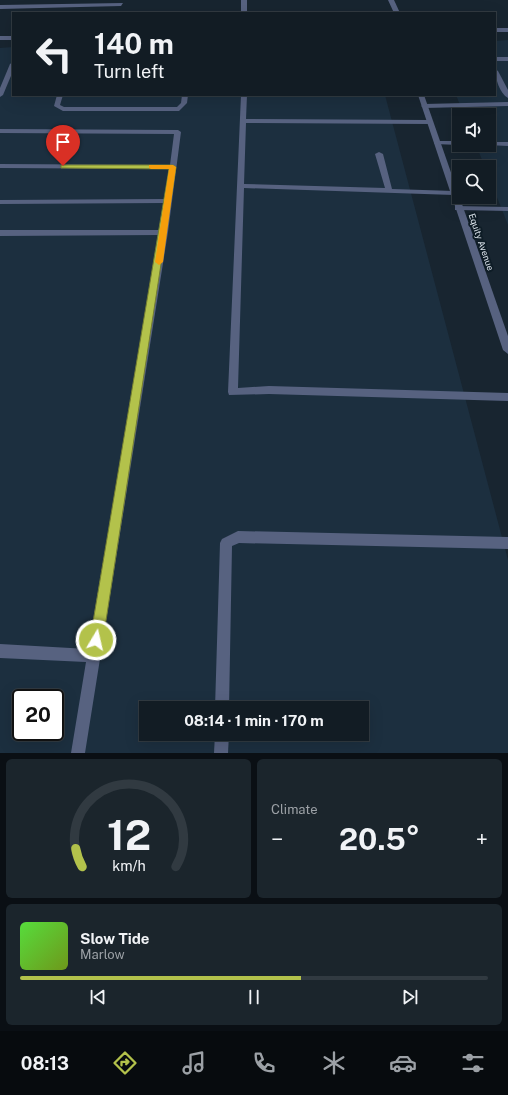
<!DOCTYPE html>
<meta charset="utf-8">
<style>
:root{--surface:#121c24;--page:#1b252c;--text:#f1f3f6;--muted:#9ca1a6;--line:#313a41;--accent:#b3c24b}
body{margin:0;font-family:"Public Sans",sans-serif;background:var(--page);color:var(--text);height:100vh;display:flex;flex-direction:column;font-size:15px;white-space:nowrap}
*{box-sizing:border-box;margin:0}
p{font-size:13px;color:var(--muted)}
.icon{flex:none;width:22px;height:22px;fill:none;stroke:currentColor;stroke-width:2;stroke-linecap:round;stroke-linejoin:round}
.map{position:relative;height:753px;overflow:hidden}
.panel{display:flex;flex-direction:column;gap:6px;padding:6px;background:#0a0f14;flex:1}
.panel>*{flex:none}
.hud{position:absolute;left:12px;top:12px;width:484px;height:84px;border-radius:0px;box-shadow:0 4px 16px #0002,0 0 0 1px var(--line);background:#121c24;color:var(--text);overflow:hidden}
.tools{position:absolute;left:452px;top:108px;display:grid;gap:8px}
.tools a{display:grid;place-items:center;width:44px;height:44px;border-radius:0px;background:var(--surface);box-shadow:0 4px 16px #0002,0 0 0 1px var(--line);font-size:20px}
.speed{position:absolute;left:12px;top:689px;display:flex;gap:8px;font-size:20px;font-weight:700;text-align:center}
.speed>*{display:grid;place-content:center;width:52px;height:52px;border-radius:50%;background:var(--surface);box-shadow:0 4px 16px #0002,0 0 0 1px var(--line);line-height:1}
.speed .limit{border:2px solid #111;border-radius:6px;background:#fff;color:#111}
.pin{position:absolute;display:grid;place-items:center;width:34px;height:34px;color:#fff;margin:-41px -17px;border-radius:50% 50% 50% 0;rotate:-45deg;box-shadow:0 0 4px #0007}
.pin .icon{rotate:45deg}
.me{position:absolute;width:44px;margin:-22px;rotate:9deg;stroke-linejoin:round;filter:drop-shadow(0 0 3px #0008)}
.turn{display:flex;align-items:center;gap:14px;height:84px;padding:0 16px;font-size:18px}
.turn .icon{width:52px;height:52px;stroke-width:2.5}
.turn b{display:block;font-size:28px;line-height:34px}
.big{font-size:30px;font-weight:700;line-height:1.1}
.panel .card{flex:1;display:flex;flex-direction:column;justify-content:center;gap:6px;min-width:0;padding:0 14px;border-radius:6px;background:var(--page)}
.panel .dial{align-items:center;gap:0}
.dial svg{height:104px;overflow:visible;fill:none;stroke:var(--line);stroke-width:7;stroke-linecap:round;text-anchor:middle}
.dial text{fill:var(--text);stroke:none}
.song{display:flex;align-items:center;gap:12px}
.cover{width:48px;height:48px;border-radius:6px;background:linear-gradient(135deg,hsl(110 70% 55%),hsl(80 70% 35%))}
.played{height:4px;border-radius:2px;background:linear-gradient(90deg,var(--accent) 60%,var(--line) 60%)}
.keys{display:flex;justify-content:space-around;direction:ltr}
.heat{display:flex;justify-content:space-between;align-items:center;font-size:22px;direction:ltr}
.panel .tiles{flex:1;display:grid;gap:6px;grid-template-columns:1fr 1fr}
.card:last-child{grid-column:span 2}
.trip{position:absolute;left:139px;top:701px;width:230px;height:40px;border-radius:0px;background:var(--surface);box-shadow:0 4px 16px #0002,0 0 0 1px var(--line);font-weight:700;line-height:40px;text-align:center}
.tab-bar{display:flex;height:64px;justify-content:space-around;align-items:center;background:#070b0e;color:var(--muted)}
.tab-bar .icon{width:28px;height:28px}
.tab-bar .active{color:var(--accent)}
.tab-bar b{font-size:18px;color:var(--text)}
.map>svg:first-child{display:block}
.built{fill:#1c2f3f;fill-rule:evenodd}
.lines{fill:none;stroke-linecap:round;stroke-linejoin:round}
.service{fill:#576280;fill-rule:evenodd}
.minor{fill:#576280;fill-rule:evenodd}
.tertiary{fill:#576280;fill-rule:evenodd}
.route{fill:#b3c24b;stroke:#747e31}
.slow{fill:#f59e0b}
.labels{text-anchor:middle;stroke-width:4;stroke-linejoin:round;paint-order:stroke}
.far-street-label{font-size:9px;fill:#dee6ee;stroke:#0e1c26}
</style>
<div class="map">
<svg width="508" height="753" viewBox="0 0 508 753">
<rect width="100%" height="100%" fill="#182530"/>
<g class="built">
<path d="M 508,40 L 508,225 L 489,177 L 489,167 L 485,167 L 476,145 L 489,145 L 489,115 L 464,115 L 456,95 L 495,95 L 495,41 Z"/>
<path d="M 13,47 L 13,95 L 385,95 L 508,560 L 508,753 L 0,753 L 0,48 ZM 21,698 L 55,698 L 55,732 L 21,732 ZM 146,708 L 362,708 L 362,734 L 146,734 Z"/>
</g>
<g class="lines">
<g class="service">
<rect x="241" y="0" width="6" height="13"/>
<path d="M 388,0 L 394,0 L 400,13 L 394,13 Z"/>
<path d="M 123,3 L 121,6 L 0,9 L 0,5 Z"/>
<rect x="495" y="57" width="13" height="4"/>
<path d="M 13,62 L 13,71 L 3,95 L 0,97 L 0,88 L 10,64 Z"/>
<path d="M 495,69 L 498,71 L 508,90 L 508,98 C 500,94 495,78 495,69 Z"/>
<path d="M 57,95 L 63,95 L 60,105 L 64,107 L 177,107 L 181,103 L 182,95 L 188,95 L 187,103 L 179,111 L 63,111 L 54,106 Z"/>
<path d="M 241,95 L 247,95 L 246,119 L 430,120 L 433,122 L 430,124 L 246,123 L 244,184 L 385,188 L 375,154 L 379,152 L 383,154 L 392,189 L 454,191 L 458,193 L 454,195 L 244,188 L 238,388 L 269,386 L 508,393 L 508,401 L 269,394 L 229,395 L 228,392 Z"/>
<path d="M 508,102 L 508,106 L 424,108 L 421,106 L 424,104 Z"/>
<path d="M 0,129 L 178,130 L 181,132 L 168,232 L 85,753 L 71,753 L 86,662 L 0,658 L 0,644 L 88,649 L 160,235 L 0,236 L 0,230 L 160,230 L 164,203 L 0,204 L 0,200 L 165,199 L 169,169 L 0,168 L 0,164 L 170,165 L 174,134 L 0,133 Z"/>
<path d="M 437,141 L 459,141 L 459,145 L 435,144 L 434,143 Z"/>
<path d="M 489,142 L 508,142 L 508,146 L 487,145 L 489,145 Z"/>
<path d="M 455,206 L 508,207 L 508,211 L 458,210 L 455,210 Z"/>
<path d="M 238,531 L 508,537 L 508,549 L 239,543 L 232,546 L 229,708 L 215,708 L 220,543 L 222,539 Z"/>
<path d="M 215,734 L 229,734 L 228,753 L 214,753 Z"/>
</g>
<path class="minor" d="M 418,95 L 424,95 L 508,336 L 508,354 L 503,350 Z"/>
<g class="tertiary">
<rect x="495" y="28" width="13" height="4"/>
<rect x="0" y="36" width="13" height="4"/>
</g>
</g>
<path class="route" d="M 61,165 L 173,165 L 176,167 L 103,640 L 101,645 L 96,647 L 92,645 L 90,640 L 169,169 L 63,168 L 61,168 Z"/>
<path class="slow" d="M 149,165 L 173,165 L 176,167 L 163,262 L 159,265 L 155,262 L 169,169 L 151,169 L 149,168 Z"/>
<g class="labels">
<g class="far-street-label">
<text transform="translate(481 242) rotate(71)" y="3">Equity Avenue</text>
</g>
</g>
</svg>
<div class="tools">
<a><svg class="icon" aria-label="sound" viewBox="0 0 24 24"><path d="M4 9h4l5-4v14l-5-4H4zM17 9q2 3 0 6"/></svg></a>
<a><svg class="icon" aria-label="search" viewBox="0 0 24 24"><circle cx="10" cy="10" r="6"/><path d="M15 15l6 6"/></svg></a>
</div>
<div class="speed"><div class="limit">20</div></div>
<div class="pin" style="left:63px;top:166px;background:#d93025"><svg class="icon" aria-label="arrive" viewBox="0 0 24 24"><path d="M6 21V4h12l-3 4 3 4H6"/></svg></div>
<svg class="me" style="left:96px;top:640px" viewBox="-20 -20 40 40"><circle r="17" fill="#b3c24b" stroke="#fff" stroke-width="3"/><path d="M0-11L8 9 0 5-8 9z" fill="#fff"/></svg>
<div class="trip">08:14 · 1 min · 170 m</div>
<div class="hud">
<div class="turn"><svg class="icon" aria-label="left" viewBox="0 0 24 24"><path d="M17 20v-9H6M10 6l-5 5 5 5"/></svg><div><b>140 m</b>Turn left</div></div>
</div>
</div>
<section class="panel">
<div class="tiles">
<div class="card dial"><svg viewBox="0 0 100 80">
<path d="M14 69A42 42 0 1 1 86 69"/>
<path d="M14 69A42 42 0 0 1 9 55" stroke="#b3c24b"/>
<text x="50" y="56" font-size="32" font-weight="700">12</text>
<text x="50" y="72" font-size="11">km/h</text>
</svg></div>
<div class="card"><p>Climate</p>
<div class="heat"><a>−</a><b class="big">20.5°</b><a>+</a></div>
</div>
<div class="card">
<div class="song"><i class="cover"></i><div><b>Slow Tide</b><p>Marlow</p></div></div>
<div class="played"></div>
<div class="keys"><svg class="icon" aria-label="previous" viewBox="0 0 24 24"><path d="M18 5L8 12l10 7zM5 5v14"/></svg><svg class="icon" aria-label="pause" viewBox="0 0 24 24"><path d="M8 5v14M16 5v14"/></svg><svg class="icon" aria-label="next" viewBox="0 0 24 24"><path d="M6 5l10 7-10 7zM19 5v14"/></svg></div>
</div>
</div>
</section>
<nav class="tab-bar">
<b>08:13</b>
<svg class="icon active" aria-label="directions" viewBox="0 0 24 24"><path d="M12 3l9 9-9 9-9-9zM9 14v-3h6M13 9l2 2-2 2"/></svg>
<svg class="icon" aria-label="music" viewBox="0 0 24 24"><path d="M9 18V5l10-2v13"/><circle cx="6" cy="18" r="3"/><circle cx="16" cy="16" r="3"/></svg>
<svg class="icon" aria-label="phone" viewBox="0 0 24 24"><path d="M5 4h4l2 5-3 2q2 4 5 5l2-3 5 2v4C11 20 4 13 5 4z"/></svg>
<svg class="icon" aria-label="climate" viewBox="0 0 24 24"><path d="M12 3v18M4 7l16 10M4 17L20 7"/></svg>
<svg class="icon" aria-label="car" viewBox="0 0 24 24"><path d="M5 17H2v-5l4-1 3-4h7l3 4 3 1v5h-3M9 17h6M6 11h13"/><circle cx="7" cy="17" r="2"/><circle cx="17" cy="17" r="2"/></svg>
<svg class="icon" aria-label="filters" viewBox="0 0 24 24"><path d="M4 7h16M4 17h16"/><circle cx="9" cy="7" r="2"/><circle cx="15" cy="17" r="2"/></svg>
</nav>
